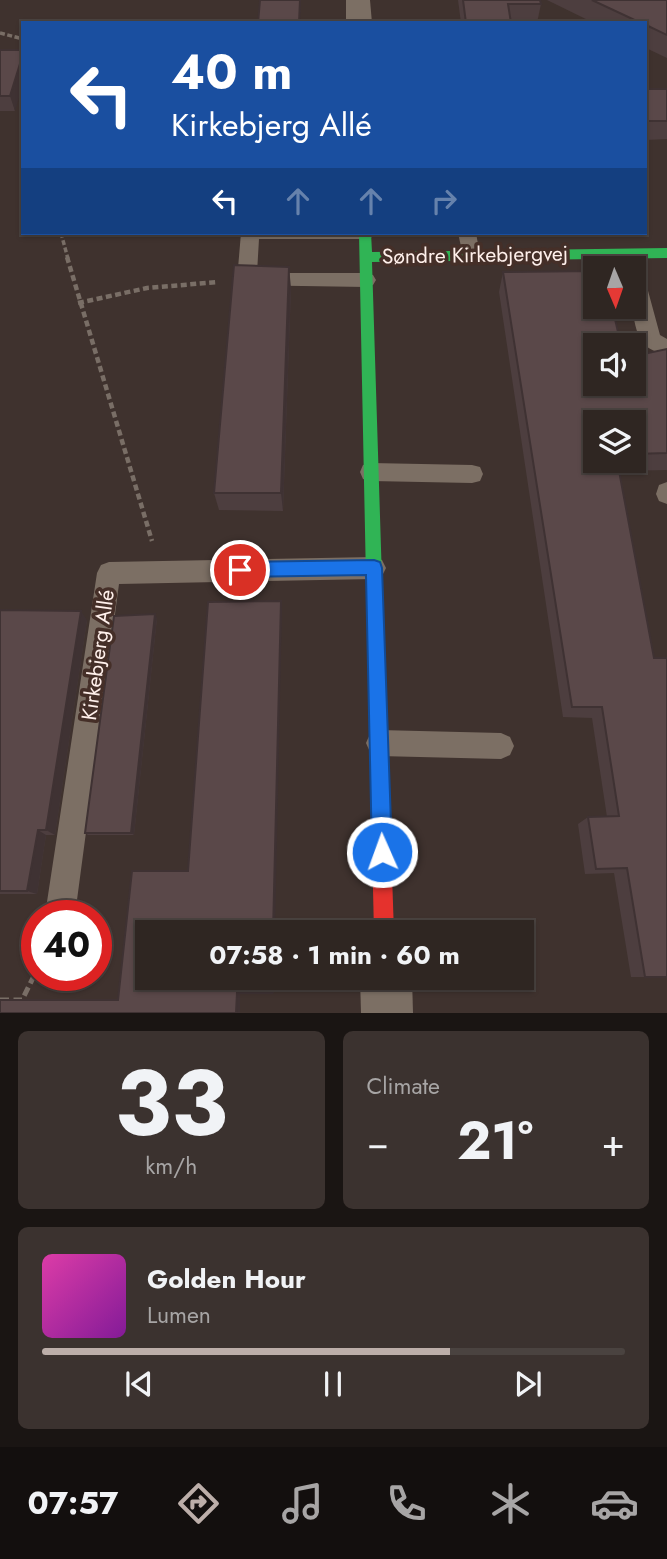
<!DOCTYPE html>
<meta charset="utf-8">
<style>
:root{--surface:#2f2622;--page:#3b322f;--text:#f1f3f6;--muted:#a7a5a5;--line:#4a4340;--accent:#bcaea9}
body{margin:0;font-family:Jost,sans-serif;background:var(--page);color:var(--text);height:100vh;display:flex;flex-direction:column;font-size:26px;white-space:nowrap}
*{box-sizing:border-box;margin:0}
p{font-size:23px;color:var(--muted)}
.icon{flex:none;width:38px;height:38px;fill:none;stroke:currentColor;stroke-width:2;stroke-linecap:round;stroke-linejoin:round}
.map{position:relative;height:1013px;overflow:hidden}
.sheet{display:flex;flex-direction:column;gap:18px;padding:18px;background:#1a1513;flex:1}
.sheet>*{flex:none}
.top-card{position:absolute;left:21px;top:21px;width:626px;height:214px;border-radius:0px;box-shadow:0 2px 5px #0004,0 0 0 2px var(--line);background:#1a4fa0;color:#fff;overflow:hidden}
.needle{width:46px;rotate:178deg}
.tools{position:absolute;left:583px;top:256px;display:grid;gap:14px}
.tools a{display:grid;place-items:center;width:63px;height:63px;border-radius:0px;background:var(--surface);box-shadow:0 2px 5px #0004,0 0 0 2px var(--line);font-size:35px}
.speed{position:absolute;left:21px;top:900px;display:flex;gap:14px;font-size:35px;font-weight:700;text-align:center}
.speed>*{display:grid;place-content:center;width:91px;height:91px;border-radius:50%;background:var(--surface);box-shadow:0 2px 5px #0004,0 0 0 2px var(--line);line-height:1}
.speed .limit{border:10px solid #d22;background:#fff;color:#111}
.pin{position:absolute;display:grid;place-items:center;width:60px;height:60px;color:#fff;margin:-30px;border:4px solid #fff;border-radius:50%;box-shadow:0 2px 7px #0007}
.me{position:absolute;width:77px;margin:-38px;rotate:358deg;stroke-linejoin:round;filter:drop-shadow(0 0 5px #0008)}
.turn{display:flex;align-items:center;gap:24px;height:147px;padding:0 35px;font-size:32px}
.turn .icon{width:91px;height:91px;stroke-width:2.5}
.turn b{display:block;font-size:49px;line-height:60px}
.lanes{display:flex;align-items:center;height:66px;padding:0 35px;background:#0003;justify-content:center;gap:35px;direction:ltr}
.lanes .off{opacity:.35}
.big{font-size:52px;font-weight:700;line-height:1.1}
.sheet .card{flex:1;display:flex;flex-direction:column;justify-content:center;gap:10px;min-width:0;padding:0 24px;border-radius:10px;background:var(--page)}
.sheet .dial{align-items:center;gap:0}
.dial b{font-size:91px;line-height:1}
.song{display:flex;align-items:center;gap:21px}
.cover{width:84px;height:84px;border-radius:10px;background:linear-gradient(135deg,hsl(320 70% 55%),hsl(290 70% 35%))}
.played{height:7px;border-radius:4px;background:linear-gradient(90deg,var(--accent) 70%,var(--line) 70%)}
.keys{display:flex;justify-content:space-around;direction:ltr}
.heat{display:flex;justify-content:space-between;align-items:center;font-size:38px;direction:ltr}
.sheet .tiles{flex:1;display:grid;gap:18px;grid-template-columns:1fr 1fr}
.card:last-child{grid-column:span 2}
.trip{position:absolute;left:135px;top:920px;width:399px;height:70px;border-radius:0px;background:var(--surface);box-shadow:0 2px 5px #0004,0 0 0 2px var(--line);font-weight:700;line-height:70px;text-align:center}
.tab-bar{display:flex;height:112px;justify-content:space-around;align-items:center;background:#130f0e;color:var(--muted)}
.tab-bar .icon{width:49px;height:49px}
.tab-bar .selected{color:var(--accent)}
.tab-bar b{font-size:32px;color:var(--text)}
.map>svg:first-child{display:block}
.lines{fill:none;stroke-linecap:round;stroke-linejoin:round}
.path-far2{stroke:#796e66;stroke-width:3.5;stroke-dasharray:5 2.5;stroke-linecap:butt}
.path-far1{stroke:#796e66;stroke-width:4.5;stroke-dasharray:6 3.5;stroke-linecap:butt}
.path{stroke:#796e66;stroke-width:5;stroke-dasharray:9 4.5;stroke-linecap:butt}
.lane{fill:#7c6f64;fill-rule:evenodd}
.street{fill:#7c6f64;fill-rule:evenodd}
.fast{fill:#30b455;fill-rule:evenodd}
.jam{fill:#e5322d;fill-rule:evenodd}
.wall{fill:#4d3e3f;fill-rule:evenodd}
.shaded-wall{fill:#3f3233}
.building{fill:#5a4849;stroke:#3f3233;stroke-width:2}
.route{fill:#1a73e8;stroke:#114b97;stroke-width:2}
.labels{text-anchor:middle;stroke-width:7;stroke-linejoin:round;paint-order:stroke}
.street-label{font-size:21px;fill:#fff0eb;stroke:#452f28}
</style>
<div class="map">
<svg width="667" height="1013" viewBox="0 0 667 1013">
<rect width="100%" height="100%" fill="#3f322e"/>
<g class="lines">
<g class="path-far2">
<path d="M 0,33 L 23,39"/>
<path d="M 61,233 L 68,259"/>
</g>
<g class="path-far1">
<path d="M 67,257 L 152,541"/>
<path d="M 78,303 L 147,288 L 218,282"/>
</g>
<path class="path" d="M 0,1000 L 22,1000 L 37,970"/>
<g class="lane">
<path d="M 241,233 L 374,233 L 371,238 L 365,239 L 259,239 L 257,273 L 366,273 L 373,275 L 376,280 L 373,285 L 366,287 L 240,285 L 237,280 Z"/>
<path d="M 458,233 L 476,233 L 480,255 L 478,260 L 464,260 Z"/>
<path d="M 634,269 L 641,271 L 644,276 L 660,335 L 667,339 L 667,356 C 659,353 647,349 642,342 C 630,322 632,291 634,269 Z"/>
<path d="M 371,463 L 472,465 L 480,467 L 483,474 L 480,481 L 472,483 L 371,481 L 363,479 L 360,472 L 363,465 Z"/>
<path d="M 667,482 L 667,504 L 659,501 L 656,494 L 659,485 Z"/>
<path d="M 374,557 L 382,560 L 386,568 L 382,576 L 374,579 L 119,584 L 75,915 L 45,915 L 97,573 L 101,565 L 109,562 Z"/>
<path d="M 379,730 L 501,733 L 510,737 L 514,746 L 510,755 L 501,759 L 379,756 L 370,752 L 366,743 L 370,734 Z"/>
</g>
<g class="street">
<path d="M 346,0 L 370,0 L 372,23 L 346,23 Z"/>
<path d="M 360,978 L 412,978 L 413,1013 L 361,1013 Z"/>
</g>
<path class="fast" d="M 359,233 L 371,233 L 372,252 L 667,248 L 667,258 L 372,262 L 382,580 L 380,585 L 374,588 L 368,585 L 366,580 Z"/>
<path class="jam" d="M 374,572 L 380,575 L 382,580 L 394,933 L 374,933 L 366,580 L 368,575 Z"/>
</g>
<g class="wall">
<path d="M 458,0 L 540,0 L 541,4 L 537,23 L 461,23 Z"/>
<path d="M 547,0 L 667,0 L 667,58 L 646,48 L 646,23 L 594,23 Z"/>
<path d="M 0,50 L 15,111 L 0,111 Z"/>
<path d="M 646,89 L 667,89 L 667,139 L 646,140 Z"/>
<path d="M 503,272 L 595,383 L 667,349 L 667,470 L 619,471 L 667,977 L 631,977 L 614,873 L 585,874 L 578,824 L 588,817 L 607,817 L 592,718 L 563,717 L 499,292 ZM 634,422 L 634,460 L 595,460 Z"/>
<path d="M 291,288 L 283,511 L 219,510 L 214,493 Z"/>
<path d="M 0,610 L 87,620 L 55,835 L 46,835 L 37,894 L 0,894 Z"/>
<path d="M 157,618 L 134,835 L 88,835 L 85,833 Z"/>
</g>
<g class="shaded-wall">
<path d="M 300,0 L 301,0 L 300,23 L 299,23 Z"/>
<path d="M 23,54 L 23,86 L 15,111 L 10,96 Z"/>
<path d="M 289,267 L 291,288 L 283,511 L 281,493 Z"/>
<path d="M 281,601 L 282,610 L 275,933 L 273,933 Z"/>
<path d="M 81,611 L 87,620 L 55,835 L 46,830 Z"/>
<path d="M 155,614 L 157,618 L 134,835 L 131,833 Z"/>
<path d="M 38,830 L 46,835 L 37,894 L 27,891 Z"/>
<rect x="272" y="978" width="2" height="15"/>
<path d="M 237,993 L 240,993 L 240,1013 L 236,1013 Z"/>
</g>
<g class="building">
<path d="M 260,0 L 300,0 L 299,23 L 258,23 Z"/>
<path d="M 463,0 L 540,0 L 541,4 L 508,4 L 511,23 L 466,23 Z"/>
<path d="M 592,0 L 667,0 L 667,35 L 646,25 L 646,23 L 641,23 Z"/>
<path d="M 0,50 L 23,50 L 23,54 L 10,96 L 0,96 Z"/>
<rect x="646" y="89" width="21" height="32"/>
<path d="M 234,265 L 289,267 L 281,493 L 214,493 Z"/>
<path d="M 595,271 L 595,306 L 612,306 L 621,345 L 595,345 L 595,383 L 634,383 L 634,356 L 667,349 L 667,453 L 634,454 L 634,422 L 595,422 L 595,460 L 617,460 L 654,658 L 667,658 L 667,977 L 645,977 L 627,868 L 596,869 L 588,817 L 619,816 L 602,707 L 572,707 L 503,272 Z"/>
<path d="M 281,601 L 273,933 L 147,933 L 147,978 L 272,978 L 272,993 L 237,993 L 236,1013 L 0,1013 L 0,1000 L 118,1000 L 132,871 L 188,871 L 208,602 Z"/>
<path d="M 0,610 L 81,611 L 46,830 L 38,830 L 27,891 L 0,891 Z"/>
<path d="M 155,614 L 131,833 L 85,833 L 114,616 Z"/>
</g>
<path class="route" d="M 374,560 L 380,562 L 382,568 L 392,852 L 389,859 L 382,861 L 375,859 L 372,852 L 366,575 L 240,577 L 235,575 L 232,570 L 235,564 L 240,562 Z"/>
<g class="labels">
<g class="street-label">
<text transform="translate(475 255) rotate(-1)" y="7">Søndre Kirkebjergvej</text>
<text transform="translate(98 655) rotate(-82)" y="7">Kirkebjerg Allé</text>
</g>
</g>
</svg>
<div class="tools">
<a><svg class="needle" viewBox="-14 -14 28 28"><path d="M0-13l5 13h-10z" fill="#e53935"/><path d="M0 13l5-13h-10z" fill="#a7a5a5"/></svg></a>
<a><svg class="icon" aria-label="sound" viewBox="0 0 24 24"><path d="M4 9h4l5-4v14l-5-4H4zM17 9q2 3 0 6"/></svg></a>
<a><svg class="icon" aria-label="layers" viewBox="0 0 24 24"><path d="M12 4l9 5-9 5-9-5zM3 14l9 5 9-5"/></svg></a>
</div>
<div class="speed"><div class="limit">40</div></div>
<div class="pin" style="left:240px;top:570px;background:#d93025"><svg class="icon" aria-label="arrive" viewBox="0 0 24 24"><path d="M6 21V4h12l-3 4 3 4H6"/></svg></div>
<svg class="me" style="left:382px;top:852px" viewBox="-20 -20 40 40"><circle r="17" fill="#1a73e8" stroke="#fff" stroke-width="3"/><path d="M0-11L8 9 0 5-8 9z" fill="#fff"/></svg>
<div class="trip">07:58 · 1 min · 60 m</div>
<div class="top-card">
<div class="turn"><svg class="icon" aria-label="left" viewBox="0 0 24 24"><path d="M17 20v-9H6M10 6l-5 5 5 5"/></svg><div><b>40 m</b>Kirkebjerg Allé</div></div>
<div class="lanes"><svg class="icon" aria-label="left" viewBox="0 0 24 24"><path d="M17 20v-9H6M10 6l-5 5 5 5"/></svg><svg class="icon off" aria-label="ahead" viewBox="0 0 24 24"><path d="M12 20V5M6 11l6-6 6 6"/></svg><svg class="icon off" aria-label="ahead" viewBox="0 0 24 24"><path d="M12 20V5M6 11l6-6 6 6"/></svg><svg class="icon off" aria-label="right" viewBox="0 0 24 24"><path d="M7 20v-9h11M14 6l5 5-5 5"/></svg></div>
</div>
</div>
<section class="sheet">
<div class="tiles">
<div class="card dial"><b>33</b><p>km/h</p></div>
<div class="card"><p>Climate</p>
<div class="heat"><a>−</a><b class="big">21°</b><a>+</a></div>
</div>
<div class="card">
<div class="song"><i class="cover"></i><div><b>Golden Hour</b><p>Lumen</p></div></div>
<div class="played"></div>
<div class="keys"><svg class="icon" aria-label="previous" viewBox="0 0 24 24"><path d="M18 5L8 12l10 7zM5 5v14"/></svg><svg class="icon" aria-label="pause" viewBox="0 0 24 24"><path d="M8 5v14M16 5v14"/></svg><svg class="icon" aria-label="next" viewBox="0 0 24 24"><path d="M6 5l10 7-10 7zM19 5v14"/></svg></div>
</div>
</div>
</section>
<nav class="tab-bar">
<b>07:57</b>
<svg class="icon selected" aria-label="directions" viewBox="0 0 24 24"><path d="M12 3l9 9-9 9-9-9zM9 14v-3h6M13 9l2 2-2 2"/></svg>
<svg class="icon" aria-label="music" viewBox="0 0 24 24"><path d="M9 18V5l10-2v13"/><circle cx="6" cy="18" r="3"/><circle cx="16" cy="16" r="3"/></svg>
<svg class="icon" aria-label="phone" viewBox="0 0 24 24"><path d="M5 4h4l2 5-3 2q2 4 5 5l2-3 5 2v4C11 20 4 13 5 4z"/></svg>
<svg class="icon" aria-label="climate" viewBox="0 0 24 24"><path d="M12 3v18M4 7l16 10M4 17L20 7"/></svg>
<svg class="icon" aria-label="car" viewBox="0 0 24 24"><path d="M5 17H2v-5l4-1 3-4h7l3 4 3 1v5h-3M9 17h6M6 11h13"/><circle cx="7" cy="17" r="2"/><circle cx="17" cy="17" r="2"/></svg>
</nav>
